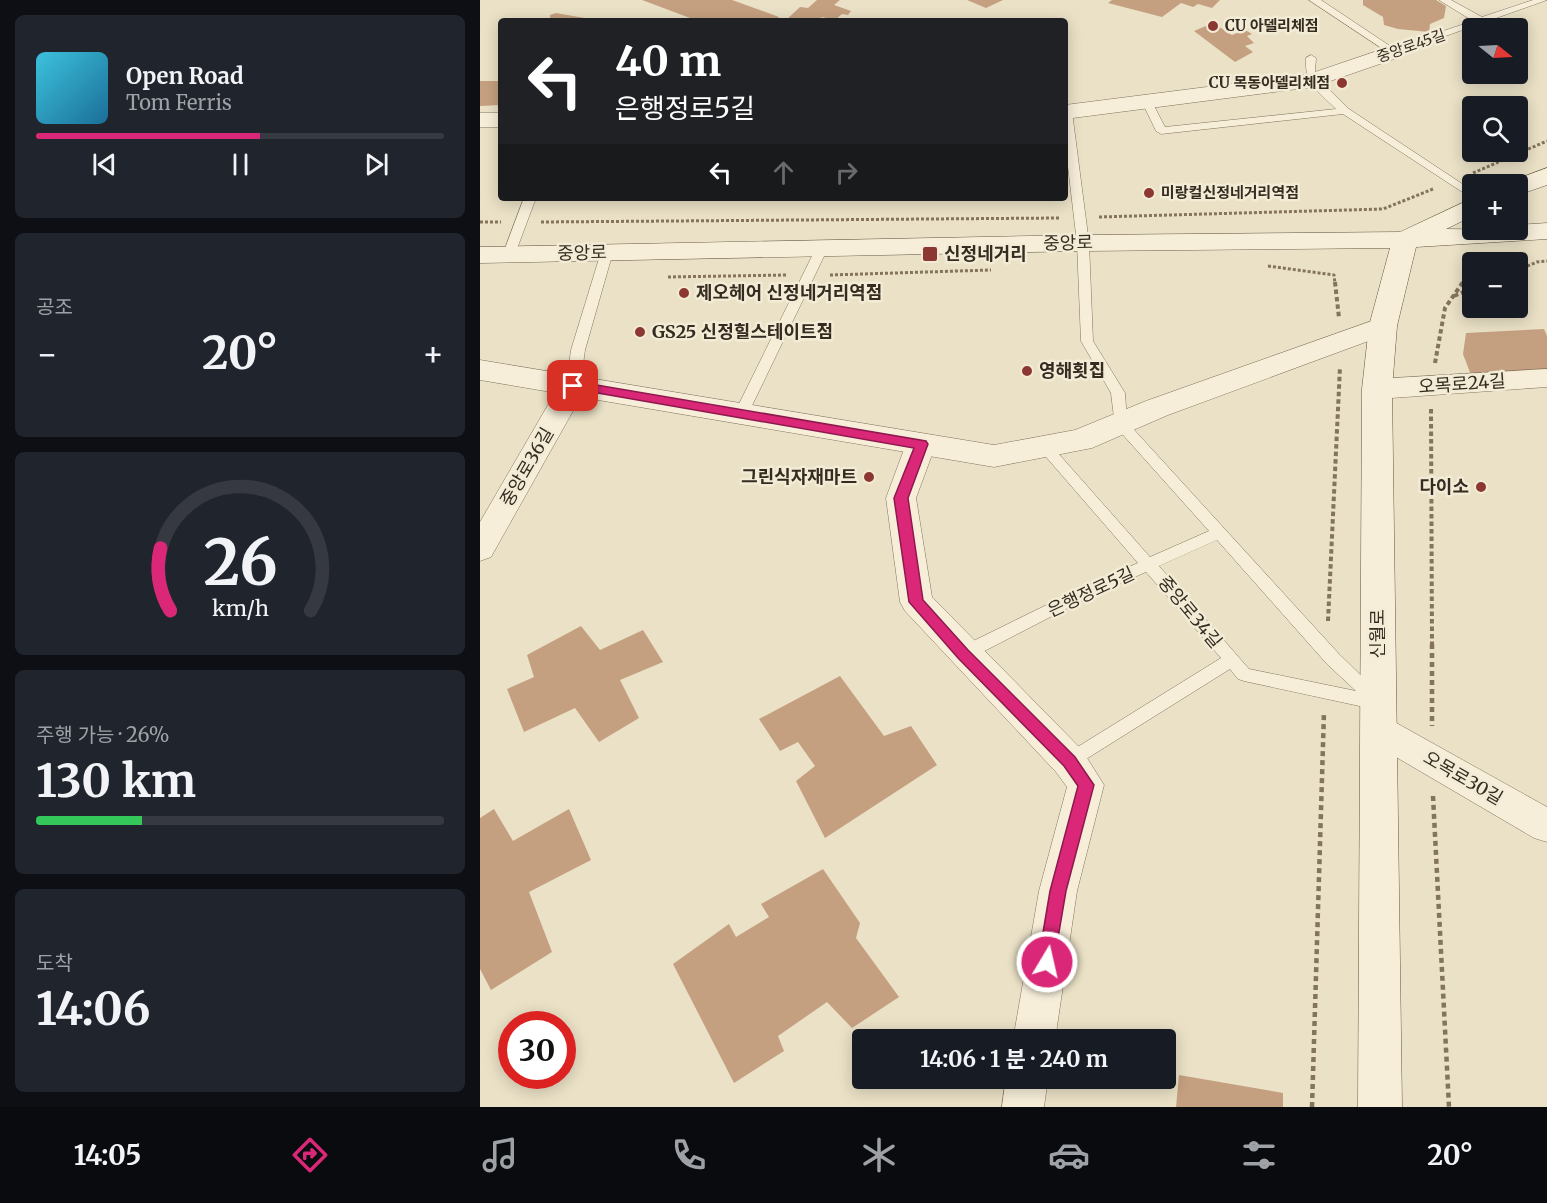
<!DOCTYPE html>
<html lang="ko">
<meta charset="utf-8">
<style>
:root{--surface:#171b24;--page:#20242c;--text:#f1f3f6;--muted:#9ea1a6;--line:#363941;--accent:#db2777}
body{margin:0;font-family:Merriweather,"Noto Sans KR",serif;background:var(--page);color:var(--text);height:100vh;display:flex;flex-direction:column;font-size:22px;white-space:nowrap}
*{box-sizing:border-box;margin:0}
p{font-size:20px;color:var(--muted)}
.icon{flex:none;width:33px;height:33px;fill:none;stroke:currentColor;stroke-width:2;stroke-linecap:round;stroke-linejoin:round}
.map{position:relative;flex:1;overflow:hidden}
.side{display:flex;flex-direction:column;gap:15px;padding:15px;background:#0d0f14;width:480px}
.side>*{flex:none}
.top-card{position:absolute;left:18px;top:18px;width:570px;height:183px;border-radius:6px;box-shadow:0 3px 15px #0003;background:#202124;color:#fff;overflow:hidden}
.needle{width:39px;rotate:108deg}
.buttons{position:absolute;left:982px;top:18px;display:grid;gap:12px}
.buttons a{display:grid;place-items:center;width:66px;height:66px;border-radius:6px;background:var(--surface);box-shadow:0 3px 15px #0003;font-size:30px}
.speed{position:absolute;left:18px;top:1011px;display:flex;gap:12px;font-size:30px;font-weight:700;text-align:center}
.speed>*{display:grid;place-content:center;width:78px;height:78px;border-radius:50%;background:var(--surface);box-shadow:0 3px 15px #0003;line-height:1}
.speed .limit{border:9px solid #d22;background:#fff;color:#111}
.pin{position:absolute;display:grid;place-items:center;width:51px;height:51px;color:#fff;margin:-26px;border-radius:12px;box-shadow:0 3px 9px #0006}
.me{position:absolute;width:66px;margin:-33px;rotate:9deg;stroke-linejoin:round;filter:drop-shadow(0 0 4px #0008)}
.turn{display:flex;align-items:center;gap:21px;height:126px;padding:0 18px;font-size:27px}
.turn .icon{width:78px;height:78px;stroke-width:2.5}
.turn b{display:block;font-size:42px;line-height:51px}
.lanes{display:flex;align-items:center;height:57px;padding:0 18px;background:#0003;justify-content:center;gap:30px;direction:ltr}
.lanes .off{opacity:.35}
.big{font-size:45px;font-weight:700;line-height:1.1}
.side .tile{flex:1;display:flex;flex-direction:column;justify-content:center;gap:9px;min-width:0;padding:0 21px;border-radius:9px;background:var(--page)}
.side .dial{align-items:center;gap:0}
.dial svg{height:156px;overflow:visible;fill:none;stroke:var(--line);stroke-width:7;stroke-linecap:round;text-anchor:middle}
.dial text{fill:var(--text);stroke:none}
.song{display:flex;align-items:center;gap:18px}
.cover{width:72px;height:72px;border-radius:9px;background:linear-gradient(135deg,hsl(190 70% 55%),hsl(200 70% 35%))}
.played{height:6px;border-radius:3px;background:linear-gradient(90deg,var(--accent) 55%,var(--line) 55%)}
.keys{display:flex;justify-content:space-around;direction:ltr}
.heat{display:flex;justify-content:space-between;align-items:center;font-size:33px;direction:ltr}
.charge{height:9px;border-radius:4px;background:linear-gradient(90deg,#34c759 26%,var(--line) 0)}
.trip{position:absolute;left:372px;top:1029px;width:324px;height:60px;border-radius:6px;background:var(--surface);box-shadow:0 3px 15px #0003;font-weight:700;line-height:60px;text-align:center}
.dock{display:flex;height:96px;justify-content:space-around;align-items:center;background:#090b0e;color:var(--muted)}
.dock .icon{width:42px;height:42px}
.dock .on{color:var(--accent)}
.dock b{font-size:27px;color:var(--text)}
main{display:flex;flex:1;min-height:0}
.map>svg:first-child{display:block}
.building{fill:#c5a080}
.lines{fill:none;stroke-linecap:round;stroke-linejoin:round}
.service-casing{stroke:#84745e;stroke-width:1}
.minor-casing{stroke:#84745e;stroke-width:1}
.tertiary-casing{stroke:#84745e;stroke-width:1}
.secondary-casing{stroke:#665541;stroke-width:1}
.path-far2{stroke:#84745e;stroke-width:3;stroke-dasharray:3 2;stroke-linecap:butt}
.path-far1{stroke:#84745e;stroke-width:4;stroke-dasharray:4.5 3;stroke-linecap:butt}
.path{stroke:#84745e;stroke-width:4.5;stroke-dasharray:5 4;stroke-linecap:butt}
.service{fill:#f6eed9;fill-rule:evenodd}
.minor{fill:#f6eed9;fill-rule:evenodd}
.tertiary{fill:#f6eed9;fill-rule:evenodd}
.secondary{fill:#f6eed9;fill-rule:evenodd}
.route{fill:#db2777;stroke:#8e194d;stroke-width:1.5}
.poi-dot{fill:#8d3733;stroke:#f2ebd5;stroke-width:2}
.labels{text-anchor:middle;stroke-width:5;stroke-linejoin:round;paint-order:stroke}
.far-poi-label{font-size:15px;font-weight:bold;fill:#352b20;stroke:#f2ebd5;text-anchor:start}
.far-street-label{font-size:15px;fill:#352b20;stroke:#f2ebd5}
.street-label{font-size:18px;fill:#352b20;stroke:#f2ebd5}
.poi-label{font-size:18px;font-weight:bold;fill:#352b20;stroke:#f2ebd5;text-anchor:start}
</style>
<main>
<section class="side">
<div class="tile">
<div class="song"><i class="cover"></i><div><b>Open Road</b><p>Tom Ferris</p></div></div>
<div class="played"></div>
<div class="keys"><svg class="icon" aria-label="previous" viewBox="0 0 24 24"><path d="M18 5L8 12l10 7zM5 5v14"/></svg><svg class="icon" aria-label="pause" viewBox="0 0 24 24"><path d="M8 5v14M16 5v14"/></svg><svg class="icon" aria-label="next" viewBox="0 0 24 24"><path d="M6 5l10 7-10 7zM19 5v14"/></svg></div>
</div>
<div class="tile"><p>공조</p>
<div class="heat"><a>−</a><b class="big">20°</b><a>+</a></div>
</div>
<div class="tile dial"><svg viewBox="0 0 100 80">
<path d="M14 69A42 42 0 1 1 86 69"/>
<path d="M14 69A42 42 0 0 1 9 37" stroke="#db2777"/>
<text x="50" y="56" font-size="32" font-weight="700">26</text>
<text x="50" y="72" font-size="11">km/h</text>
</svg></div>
<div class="tile"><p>주행 가능 · 26%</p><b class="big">130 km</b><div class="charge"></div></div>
<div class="tile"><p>도착</p><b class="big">14:06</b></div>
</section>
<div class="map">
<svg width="1067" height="1107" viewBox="0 0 1067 1107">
<rect width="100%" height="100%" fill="#eae1c6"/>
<g class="building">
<path d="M 162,0 L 252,0 L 299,17 L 294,21 L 218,21 Z"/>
<path d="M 337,0 L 360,0 L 354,5 L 371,11 L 368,15 L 362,14 L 355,20 L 342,17 L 338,21 L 305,21 L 320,7 L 328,8 Z"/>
<path d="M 487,0 L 523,0 L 506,8 Z"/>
<path d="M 632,0 L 740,0 L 732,8 L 718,4 L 713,7 L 701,3 L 682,17 L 628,3 Z"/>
<path d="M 883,0 L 956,0 L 966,6 L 964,18 L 950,24 L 949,32 L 918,29 L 904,25 L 903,17 L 883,5 Z"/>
<path d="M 76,13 L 116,20 L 116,21 L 70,21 L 70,15 Z"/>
<path d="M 733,23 L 752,35 L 765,30 L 772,34 L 767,36 L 774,43 L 765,46 L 773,52 L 755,62 L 714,31 Z"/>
<path d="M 0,81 L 21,81 L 21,105 L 0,106 Z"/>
<path d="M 1064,329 L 1067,336 L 1067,370 L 991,375 L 983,354 L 986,333 Z"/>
<path d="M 101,626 L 120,650 L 163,630 L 183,662 L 140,680 L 159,718 L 119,742 L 95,708 L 44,732 L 27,689 L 54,677 L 47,655 Z"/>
<path d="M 360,676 L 404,736 L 431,726 L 457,765 L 345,838 L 316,781 L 335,766 L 318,742 L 300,751 L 279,719 Z"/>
<path d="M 14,809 L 33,841 L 89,809 L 111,860 L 49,892 L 72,952 L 11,990 L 0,969 L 0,818 Z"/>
<path d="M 343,869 L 380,923 L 376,938 L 419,997 L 372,1028 L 347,1002 L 298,1036 L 304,1051 L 254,1083 L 193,964 L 249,924 L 256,937 L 289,917 L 281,904 Z"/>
<path d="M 699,1075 L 803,1093 L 803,1107 L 696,1107 Z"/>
</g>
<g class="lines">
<defs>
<g id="service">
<path d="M 829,0 L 841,0 L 913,48 L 993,21 L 959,0 L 971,0 L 1002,17 L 1053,0 L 1067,0 L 912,55 Z"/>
<path d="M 831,55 L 836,58 L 835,71 L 838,79 L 869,109 L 993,191 L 993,199 L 863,114 L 681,134 L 676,131 L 662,102 L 667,99 L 671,100 L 685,127 L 856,109 C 839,92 824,84 826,58 Z"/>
<path d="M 585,109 L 592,112 L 609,243 L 613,341 L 645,393 L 647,422 L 859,654 L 904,698 L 906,703 L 904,708 L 898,710 L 764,681 L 758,679 L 750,669 L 595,766 L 589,768 L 583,766 L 581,761 L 583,756 L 741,658 L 666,572 L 611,596 L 489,659 L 483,660 L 477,659 L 475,654 L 477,649 L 601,588 L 658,563 L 560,450 L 558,447 L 560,444 L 570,444 L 670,557 L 729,531 L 635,426 L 631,393 L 601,341 L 597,243 L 585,141 ZM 737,540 L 847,664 L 876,691 L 769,669 L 679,566 Z"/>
<path d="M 44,198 L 56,198 L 35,254 L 33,257 L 25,257 L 23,254 Z"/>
<path d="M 342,244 L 348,248 L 268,414 L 266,417 L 256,417 L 254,414 L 336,248 Z"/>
<path d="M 127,248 L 133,252 L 105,350 L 100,386 L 93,391 L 86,386 L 91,350 L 121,252 Z"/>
</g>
<g id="minor">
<path d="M 912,46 L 920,47 L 923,52 L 920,57 L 833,87 L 585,119 L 585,105 L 829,74 Z"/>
<rect x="0" y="113" width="21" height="14"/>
<path d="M 1067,369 L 1067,387 L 897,399 L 887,396 L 883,389 L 887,382 L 897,379 Z"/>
<path d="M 93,377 L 103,379 L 107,386 L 11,557 L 0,561 L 0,522 L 83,379 Z"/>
<path d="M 441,434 L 451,437 L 456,444 L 436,498 L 452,597 L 602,750 L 624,785 L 597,891 L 575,1040 L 533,1040 L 559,891 L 587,787 L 576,772 L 425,611 L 420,602 L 406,498 L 426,444 L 431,437 Z"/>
<path d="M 899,715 L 911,720 L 1067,807 L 1067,842 L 1054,838 L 887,740 L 881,730 L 887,720 Z"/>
<path d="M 526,1078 L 568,1078 L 564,1107 L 522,1107 Z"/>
</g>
<path id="tertiary" d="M 903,317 L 913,320 L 917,326 L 913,332 L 688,415 L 612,448 L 514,467 L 0,380 L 0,360 L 514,445 L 595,430 L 666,401 Z"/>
<g id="secondary">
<path d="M 1067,168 L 1067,185 L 1038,195 L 1038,184 L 1027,184 L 1029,182 Z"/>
<path d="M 993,198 L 993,216 L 966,229 L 1038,230 L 1038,225 L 1067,223 L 1067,239 L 936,247 L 917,326 L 912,389 L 922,1107 L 878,1107 L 882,389 L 889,326 L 910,248 L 603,251 L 0,263 L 0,247 L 603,235 L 920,232 Z"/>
</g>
</defs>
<use href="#service" class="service-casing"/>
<use href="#minor" class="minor-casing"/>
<use href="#tertiary" class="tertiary-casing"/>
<use href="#secondary" class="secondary-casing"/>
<g class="path-far2">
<path d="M 993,173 L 1067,141"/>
<path d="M 619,217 L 903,209 L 953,189"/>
<path d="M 0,222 L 21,222"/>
<path d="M 61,222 L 579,218"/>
<path d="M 788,266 L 854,275 L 855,284"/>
<path d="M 1038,270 L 1057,262 L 1067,261"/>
<path d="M 350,275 L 511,270"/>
<path d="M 188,277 L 307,275"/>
<path d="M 982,284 L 993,268"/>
</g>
<g class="path-far1">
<path d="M 855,282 L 859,318"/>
<path d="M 974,296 L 993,288"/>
<path d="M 955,363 L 965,308 L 983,282"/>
<path d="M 951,409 L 952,646"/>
<path d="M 848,621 L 860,367"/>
</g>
<g class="path">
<path d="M 952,644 L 952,726"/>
<path d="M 953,796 L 969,1107"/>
<path d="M 832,1107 L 844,712"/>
</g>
<use href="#service" class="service"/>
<use href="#minor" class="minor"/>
<use href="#tertiary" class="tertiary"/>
<use href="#secondary" class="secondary"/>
</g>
<path class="route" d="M 93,381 L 446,441 L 448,444 L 428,498 L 443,600 L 488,650 L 595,757 L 614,785 L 586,891 L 573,967 L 567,970 L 560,967 L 558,962 L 570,891 L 598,786 L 584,766 L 478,658 L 429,602 L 414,498 L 434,448 L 89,388 L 87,386 Z"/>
<g class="poi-dot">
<circle cx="733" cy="26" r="6"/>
<circle cx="862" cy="83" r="6"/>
<circle cx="669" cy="193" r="6"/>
<rect x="442" y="246" width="16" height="16" rx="3"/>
<circle cx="204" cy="293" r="6"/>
<circle cx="160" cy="332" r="6"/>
<circle cx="547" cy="371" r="6"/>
<circle cx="389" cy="477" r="6"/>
<circle cx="1001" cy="487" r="6"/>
</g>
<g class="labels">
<g class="far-poi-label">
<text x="745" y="31">CU 아델리체점</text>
<text x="850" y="88" text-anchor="end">CU 목동아델리체점</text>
<text x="681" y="198">미랑컬신정네거리역점</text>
</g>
<g class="far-street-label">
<text transform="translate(931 46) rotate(-19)" y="5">중앙로45길</text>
</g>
<g class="street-label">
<text transform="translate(588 243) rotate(-1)" y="6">중앙로</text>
<text transform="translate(102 253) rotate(-1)" y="6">중앙로</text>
<text transform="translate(982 384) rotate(-4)" y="6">오목로24길</text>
<text transform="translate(47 467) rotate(-60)" y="6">중앙로36길</text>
<text transform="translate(611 592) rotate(-25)" y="6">은행정로5길</text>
<text transform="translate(710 612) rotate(50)" y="6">중앙로34길</text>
<text transform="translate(898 634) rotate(-90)" y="6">신월로</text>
<text transform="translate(983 778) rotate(30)" y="6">오목로30길</text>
</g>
<g class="poi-label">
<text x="464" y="260">신정네거리</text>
<text x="216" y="299">제오헤어 신정네거리역점</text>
<text x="172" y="338">GS25 신정힐스테이트점</text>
<text x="559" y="377">영해횟집</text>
<text x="377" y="483" text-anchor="end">그린식자재마트</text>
<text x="989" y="493" text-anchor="end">다이소</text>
</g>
</g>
</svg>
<div class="buttons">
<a><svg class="needle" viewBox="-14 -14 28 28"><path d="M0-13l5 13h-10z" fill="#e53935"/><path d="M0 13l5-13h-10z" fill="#9ea1a6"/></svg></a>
<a><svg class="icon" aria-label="search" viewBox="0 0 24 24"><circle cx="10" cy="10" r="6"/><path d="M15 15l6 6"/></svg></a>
<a>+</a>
<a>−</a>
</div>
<div class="speed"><div class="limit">30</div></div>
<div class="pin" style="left:93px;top:386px;background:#d93025"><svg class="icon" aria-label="arrive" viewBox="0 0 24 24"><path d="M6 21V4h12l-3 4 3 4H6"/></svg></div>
<svg class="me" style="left:567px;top:962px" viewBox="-20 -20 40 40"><circle r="17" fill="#db2777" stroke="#fff" stroke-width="3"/><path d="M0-11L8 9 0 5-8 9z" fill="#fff"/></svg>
<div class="trip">14:06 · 1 분 · 240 m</div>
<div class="top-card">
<div class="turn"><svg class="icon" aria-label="left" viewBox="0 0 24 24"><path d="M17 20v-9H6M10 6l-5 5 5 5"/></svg><div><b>40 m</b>은행정로5길</div></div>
<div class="lanes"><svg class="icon" aria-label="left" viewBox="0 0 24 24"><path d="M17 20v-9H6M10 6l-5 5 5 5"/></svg><svg class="icon off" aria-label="ahead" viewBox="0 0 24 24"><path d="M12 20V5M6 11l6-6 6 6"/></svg><svg class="icon off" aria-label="right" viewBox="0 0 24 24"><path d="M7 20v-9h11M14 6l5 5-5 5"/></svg></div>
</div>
</div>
</main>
<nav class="dock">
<b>14:05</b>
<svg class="icon on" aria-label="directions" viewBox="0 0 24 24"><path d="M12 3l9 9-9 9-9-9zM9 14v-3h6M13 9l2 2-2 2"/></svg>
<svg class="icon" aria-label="music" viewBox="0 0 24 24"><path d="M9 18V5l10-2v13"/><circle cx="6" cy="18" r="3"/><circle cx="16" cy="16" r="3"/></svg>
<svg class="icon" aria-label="phone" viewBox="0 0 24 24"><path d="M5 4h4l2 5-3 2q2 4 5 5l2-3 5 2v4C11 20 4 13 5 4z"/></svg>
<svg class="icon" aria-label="climate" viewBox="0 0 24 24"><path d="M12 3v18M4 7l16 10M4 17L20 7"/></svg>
<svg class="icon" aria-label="car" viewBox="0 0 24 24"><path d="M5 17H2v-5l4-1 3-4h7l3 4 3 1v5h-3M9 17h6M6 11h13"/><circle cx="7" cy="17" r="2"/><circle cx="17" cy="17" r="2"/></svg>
<svg class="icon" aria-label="filters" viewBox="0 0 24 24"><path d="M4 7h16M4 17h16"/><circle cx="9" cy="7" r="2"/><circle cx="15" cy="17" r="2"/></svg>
<b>20°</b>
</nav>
